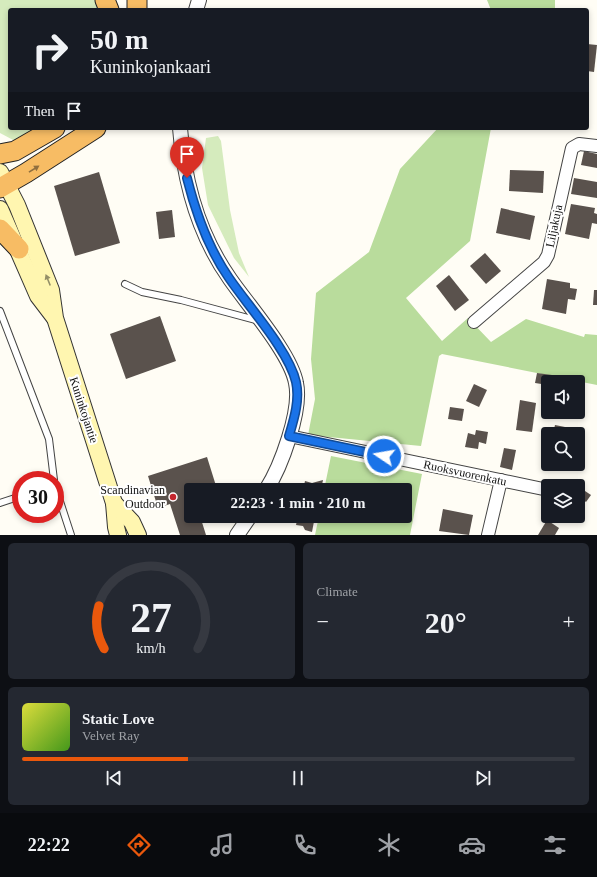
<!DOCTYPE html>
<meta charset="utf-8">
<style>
:root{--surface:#171b24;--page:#242831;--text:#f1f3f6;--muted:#9ea1a6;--line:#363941;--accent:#ea580c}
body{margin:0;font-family:Georgia,serif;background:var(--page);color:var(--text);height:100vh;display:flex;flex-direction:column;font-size:15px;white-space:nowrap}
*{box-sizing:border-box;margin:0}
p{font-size:13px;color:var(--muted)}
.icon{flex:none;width:22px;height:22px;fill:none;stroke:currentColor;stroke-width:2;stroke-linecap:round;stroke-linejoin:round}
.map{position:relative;height:535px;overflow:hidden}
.side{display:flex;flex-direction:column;gap:8px;padding:8px;background:#0d0f14;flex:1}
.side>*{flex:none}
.banner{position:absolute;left:8px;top:8px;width:581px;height:122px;border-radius:4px;box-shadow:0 2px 6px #0003;background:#171b24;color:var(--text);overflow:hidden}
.tools{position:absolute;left:541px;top:375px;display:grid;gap:8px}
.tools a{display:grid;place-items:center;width:44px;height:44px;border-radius:4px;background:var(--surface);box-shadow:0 2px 6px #0003;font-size:20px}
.speed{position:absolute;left:12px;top:471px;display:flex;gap:8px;font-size:20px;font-weight:700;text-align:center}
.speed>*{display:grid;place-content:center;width:52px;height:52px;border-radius:50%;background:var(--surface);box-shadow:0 2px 6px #0003;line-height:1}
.speed .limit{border:6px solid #d22;background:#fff;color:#111}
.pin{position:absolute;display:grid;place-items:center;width:34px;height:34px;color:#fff;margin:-41px -17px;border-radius:50% 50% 50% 0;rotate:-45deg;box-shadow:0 0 4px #0007}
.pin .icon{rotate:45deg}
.me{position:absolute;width:44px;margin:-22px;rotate:282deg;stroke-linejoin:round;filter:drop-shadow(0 0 3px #0008)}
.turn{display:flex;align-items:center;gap:14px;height:84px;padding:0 16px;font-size:18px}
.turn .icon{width:52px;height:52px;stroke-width:2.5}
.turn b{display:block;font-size:28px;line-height:34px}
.then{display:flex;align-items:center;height:38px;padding:0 16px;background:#0003;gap:8px;font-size:15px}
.big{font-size:30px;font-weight:700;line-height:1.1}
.side .widget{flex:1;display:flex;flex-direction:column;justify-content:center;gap:6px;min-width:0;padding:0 14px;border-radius:6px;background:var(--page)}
.side .dial{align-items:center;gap:0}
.dial svg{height:104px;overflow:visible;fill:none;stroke:var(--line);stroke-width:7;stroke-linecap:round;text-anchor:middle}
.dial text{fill:var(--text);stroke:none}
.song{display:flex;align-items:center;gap:12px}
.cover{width:48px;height:48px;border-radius:6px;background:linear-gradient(135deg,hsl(60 70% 55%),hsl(100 70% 35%))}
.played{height:4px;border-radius:2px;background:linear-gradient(90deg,var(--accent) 30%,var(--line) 30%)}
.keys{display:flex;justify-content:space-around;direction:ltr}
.heat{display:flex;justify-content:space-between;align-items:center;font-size:22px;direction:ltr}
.side .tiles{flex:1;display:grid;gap:8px;grid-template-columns:1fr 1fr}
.widget:last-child{grid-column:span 2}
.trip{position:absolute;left:184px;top:483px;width:228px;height:40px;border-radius:4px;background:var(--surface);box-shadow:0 2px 6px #0003;font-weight:700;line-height:40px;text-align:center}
.menu{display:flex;height:64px;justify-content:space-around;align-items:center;background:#090b0e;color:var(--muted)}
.menu .icon{width:28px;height:28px}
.menu .current{color:var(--accent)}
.menu b{font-size:18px;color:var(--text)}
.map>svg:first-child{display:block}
.green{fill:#d5ebbd}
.forest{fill:#b9dc9c}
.building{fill:#5a524d}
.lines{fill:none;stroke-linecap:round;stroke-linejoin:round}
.service-casing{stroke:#444;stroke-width:8}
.minor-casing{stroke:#444;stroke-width:14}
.tertiary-casing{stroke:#444;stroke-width:16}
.secondary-casing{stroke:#333;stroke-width:18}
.trunk-casing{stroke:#222;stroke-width:21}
.service{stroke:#fff;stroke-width:6}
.minor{stroke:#fff;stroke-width:12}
.tertiary{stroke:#fff;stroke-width:14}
.secondary{stroke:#fff6b0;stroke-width:16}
.trunk{stroke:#f7bc64;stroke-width:19}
.oneway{fill:#906f3f}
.oneway2{fill:#948f68}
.route-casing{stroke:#114b97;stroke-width:10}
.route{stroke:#1a73e8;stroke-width:7}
.poi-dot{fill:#c4262e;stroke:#fff;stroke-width:1.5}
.labels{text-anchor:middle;stroke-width:4;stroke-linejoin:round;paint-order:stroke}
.street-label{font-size:12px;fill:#111;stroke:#fff}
.poi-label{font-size:12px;fill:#111;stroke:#fff;text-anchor:end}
</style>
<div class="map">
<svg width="597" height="535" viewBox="0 0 597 535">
<rect width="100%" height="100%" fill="#fffdf5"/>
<g class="green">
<path d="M 0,0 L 97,0 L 101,10 L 10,10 L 10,128 L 40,128 L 15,141 L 0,133 Z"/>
<path d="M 218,136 L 221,141 L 230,210 L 239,253 L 249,277 L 234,258 L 208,205 L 202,168 L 206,138 Z"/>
</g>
<g class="forest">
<path d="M 487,0 L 555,0 L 555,10 L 491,10 Z"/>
<path d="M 438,128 L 491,128 L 470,241 L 406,298 L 442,341 L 468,318 L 491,342 L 526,319 L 584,337 L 585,334 L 597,335 L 597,385 L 442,354 L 439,356 L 421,446 L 308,435 L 315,399 L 311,359 L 316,293 L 369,252 L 400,169 Z"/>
<path d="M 331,456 L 422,474 L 410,535 L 315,535 L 319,516 L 405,516 L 405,490 L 324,490 Z"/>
</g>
<g class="building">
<path d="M 587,44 L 597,45 L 594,72 L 587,71 Z"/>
<path d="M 584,151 L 597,154 L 597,168 L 581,165 Z"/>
<path d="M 510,170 L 544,171 L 543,193 L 509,191 Z"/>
<path d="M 99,172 L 120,243 L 75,256 L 54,186 Z"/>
<path d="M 574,178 L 597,182 L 597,198 L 571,194 Z"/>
<path d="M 571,204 L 595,208 L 594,213 L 597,214 L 597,224 L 592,223 L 589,239 L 565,234 Z"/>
<path d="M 501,208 L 535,216 L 530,240 L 496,233 Z"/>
<path d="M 172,210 L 175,237 L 159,239 L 156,212 Z"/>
<path d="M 485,253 L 501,271 L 486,284 L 470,266 Z"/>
<path d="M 449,275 L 469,300 L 455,311 L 436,286 Z"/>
<path d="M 547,279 L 570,283 L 570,288 L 577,289 L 575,300 L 568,299 L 566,314 L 542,309 Z"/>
<path d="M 594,290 L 597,290 L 597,305 L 593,305 Z"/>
<path d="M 160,316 L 176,361 L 126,379 L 110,334 Z"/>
<path d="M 537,373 L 552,375 L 551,382 L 548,382 L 548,385 L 535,383 Z"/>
<path d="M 474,384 L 487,390 L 479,407 L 466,401 Z"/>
<path d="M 520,400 L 536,403 L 532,432 L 516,430 Z"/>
<path d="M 450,407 L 464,409 L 462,421 L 448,419 Z"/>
<path d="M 555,425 L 570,428 L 569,434 L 553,434 Z"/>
<path d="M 476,430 L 488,432 L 486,444 L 479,442 L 478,449 L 465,447 L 468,433 L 475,435 Z"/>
<path d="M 504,448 L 516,450 L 512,470 L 500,467 Z"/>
<path d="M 207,457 L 217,489 L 191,490 L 191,516 L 200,516 L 206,535 L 180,535 L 170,504 L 158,508 L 148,476 Z"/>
<path d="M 323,480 L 321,490 L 303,490 L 305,481 L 312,483 Z"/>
<path d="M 582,489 L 591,495 L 586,502 L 578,496 Z"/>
<path d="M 443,509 L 473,515 L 469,535 L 439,531 Z"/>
<path d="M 298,516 L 315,516 L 312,532 L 305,530 L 303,526 L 296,525 Z"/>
<path d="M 547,520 L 559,528 L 555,535 L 538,535 Z"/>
</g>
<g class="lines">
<defs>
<g id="service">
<path d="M 125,284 L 142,292 L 181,300 L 259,321"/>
<path d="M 0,311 L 49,439 L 54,480"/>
<path d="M 55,486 L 71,535"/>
<path d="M 0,503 L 21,496"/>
</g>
<g id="minor">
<path d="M 474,322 L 544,262 L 548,255 L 572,148 L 579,144 L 597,146"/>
<path d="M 289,436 L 548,490"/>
<path d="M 488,535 L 501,480"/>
</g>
<g id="tertiary">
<path d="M 196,10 L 199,0"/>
<path d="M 180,128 C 184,181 199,235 230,279 C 248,305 291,354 296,383 C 302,410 281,467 266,490"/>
<path d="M 237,535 L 250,516"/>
</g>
<g id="secondary">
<path d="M 0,172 L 17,205 L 51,290 L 55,318 L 114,503 L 116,527 L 118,535"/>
<path d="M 0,209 L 38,296 L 54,317"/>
<path d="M 114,503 L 132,522 L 138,535"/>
</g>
<g id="trunk">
<path d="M 105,0 L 109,10"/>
<path d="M 137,0 L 137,10"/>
<path d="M 0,154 L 15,151 L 55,128"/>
<path d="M 0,188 L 26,173 L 96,128"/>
<path d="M 0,229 L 19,249"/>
</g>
</defs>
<use href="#service" class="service-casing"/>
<use href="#minor" class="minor-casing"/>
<use href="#tertiary" class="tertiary-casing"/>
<use href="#secondary" class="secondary-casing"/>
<use href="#trunk" class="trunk-casing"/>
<use href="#service" class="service"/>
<use href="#minor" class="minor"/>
<use href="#tertiary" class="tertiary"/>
<use href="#secondary" class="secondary"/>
<use href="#trunk" class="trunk"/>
</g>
<defs><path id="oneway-solid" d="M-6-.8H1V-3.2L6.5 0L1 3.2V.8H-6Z"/></defs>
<use class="oneway" href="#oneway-solid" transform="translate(34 169) rotate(-32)"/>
<use class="oneway2" href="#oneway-solid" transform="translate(48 280) rotate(-112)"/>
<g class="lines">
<defs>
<path id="route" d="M 187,178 C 196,214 208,248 229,278 C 248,306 289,351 296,382 C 300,400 294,419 289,436 L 384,456"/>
</defs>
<use href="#route" class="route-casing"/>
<use href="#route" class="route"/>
</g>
<circle class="poi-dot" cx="173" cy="497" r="4"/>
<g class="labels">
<g class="street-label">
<text transform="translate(554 226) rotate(-78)" y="4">Liljakuja</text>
<text transform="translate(84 410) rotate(72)" y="4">Kuninkojantie</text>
<text transform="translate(465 473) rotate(12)" y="4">Ruoksvuorenkatu</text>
</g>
<g class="poi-label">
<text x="165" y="494">Scandinavian<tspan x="165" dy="14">Outdoor</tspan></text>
</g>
</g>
</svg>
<div class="tools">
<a><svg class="icon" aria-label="sound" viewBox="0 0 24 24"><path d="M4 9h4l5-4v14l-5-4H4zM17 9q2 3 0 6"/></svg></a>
<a><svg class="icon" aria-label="search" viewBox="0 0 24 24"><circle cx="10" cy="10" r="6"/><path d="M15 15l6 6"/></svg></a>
<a><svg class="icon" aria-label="layers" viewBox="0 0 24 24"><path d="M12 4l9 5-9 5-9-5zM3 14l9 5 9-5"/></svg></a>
</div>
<div class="speed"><div class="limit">30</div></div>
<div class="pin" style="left:187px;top:178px;background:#d93025"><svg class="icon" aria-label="arrive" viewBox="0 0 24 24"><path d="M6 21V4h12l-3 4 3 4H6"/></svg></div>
<svg class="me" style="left:384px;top:456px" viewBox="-20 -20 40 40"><circle r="17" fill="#1a73e8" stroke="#fff" stroke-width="3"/><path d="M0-11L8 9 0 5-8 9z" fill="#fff"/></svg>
<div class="trip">22:23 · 1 min · 210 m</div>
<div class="banner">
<div class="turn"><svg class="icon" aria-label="right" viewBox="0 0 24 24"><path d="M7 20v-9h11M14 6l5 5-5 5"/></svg><div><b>50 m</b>Kuninkojankaari</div></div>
<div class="then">Then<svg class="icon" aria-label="arrive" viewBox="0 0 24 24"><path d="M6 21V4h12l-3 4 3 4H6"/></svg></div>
</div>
</div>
<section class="side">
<div class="tiles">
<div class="widget dial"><svg viewBox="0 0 100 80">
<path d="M14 69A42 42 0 1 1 86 69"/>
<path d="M14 69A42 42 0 0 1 10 36" stroke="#ea580c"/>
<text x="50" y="56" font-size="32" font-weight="700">27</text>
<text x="50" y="72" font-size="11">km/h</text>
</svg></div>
<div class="widget"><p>Climate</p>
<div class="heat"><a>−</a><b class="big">20°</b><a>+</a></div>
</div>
<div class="widget">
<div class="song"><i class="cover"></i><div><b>Static Love</b><p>Velvet Ray</p></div></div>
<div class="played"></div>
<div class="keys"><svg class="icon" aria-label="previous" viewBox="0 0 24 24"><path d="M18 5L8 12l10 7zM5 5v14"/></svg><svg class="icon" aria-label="pause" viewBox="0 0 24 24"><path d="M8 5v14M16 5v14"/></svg><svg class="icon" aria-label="next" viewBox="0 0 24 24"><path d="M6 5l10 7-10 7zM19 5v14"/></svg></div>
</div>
</div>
</section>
<nav class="menu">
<b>22:22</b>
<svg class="icon current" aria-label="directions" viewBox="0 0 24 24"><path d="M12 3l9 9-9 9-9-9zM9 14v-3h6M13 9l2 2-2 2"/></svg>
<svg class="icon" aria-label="music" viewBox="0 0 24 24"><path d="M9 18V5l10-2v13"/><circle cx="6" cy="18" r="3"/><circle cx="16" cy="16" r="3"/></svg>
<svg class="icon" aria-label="phone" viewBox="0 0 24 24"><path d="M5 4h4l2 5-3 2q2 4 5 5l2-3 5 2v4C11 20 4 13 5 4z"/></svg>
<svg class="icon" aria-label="climate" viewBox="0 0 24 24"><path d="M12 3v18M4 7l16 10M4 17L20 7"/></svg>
<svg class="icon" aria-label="car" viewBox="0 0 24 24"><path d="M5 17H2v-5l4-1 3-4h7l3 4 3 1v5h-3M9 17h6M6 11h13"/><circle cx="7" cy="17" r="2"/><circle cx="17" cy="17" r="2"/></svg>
<svg class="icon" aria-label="filters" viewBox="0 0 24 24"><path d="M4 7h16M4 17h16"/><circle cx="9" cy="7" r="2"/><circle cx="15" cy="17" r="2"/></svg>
</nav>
